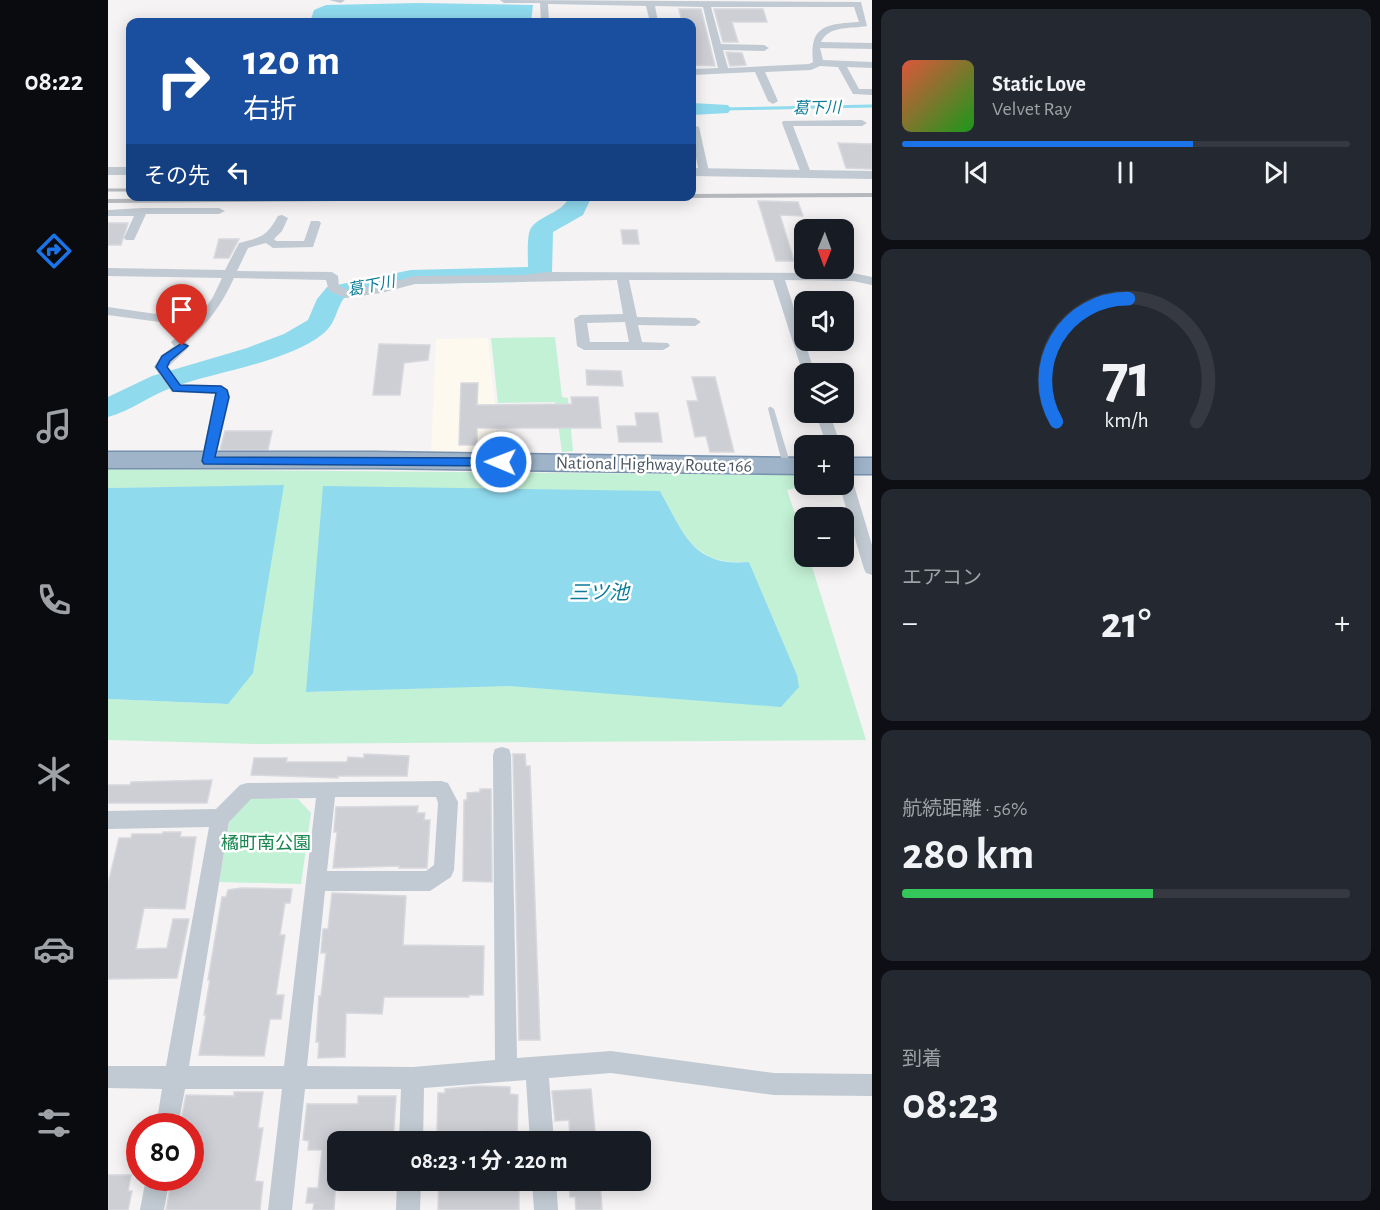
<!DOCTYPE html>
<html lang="ja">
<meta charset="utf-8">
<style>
:root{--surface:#171b24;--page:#242831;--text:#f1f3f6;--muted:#9ea1a6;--line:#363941;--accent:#1a73e8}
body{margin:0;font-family:"Alegreya Sans","Noto Sans JP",sans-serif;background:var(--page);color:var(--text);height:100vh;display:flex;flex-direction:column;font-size:22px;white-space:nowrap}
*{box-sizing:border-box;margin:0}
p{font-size:20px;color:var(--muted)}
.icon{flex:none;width:33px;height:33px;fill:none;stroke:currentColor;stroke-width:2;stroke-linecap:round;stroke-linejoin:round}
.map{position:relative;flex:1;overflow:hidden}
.details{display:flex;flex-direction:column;gap:9px;padding:9px;background:#0d0f14;width:508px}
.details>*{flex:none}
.hud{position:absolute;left:18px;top:18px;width:570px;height:183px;border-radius:12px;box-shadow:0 3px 15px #0003;background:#1a4fa0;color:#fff;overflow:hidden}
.needle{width:39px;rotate:181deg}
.buttons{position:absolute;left:686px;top:219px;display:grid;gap:12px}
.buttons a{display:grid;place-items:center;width:60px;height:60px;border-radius:12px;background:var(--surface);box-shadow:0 3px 15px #0003;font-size:30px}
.speed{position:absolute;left:18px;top:1113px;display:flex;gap:12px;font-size:30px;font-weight:700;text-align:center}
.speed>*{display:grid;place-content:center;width:78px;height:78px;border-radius:50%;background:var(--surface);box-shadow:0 3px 15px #0003;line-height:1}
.speed .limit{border:9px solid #d22;background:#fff;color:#111}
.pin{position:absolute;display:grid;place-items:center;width:51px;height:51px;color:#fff;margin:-62px -26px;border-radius:50% 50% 50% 0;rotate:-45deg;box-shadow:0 0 6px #0007}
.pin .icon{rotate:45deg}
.me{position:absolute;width:66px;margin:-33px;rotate:271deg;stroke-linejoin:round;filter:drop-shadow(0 0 4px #0008)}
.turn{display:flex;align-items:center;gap:21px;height:126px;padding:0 18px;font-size:27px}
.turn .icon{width:78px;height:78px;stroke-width:2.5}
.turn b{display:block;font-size:42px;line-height:51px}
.then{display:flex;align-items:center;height:57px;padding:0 18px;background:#0003;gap:12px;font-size:22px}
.big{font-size:45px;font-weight:700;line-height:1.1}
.details .widget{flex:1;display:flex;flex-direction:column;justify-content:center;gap:9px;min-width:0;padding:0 21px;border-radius:12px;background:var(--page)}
.details .dial{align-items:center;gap:0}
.dial svg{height:156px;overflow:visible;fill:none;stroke:var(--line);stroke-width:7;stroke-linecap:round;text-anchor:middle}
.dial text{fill:var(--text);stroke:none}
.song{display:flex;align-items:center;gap:18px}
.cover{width:72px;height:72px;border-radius:9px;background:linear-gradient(135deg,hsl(10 70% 55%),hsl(120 70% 35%))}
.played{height:6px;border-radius:3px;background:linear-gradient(90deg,var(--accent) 65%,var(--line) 65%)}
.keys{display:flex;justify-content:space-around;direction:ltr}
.heat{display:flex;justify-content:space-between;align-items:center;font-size:33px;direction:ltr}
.charge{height:9px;border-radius:4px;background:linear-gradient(90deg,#34c759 56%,var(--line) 0)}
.trip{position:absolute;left:219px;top:1131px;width:324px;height:60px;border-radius:12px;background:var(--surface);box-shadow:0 3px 15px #0003;font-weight:700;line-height:60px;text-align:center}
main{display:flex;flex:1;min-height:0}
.tabs{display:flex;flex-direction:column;width:108px;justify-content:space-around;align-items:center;background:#090b0e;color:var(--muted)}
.tabs .icon{width:42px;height:42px}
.tabs .selected{color:var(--accent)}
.tabs b{font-size:27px;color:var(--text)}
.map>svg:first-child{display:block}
.commercial{fill:#fdf9ef}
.green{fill:#c3f1d5;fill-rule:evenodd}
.water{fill:#90daee}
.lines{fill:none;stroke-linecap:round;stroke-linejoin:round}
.stream{stroke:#90daee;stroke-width:3}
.river{fill:#90daee;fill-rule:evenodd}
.building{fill:#cdcfd5;stroke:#d7d9de;stroke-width:1.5}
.trunk-casing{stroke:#7690ad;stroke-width:3}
.service{fill:#c1cad2;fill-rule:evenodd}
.minor{fill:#c1cad2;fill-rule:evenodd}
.tertiary{fill:#c1cad2;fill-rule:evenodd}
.trunk{fill:#9fb4c9;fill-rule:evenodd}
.rail-far1{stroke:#b5b8bd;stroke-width:3}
.rail{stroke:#b5b8bd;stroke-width:4}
.route{fill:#1a73e8;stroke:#114b97;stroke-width:1.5}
.labels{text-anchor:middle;stroke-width:5;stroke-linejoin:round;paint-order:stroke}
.far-water-label{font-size:16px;font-style:italic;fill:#0c7c9b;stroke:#fff}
.street-label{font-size:18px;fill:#4a5661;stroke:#fff}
.park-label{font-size:18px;fill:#17864f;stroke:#fff}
.water-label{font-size:20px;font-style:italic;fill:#0c7c9b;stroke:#fff}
</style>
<main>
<nav class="tabs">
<b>08:22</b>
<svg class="icon selected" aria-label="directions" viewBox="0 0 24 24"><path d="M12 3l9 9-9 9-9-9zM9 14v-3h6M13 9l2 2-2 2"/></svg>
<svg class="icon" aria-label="music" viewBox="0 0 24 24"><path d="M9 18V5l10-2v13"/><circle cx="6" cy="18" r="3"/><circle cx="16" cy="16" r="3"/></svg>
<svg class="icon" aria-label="phone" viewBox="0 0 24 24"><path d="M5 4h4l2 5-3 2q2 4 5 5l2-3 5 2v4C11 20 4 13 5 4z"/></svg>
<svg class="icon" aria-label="climate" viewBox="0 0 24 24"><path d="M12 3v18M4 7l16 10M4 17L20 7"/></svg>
<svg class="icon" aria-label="car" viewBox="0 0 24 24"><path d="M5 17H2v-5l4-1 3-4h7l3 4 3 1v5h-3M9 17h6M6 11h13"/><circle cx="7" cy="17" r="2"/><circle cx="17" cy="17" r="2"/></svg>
<svg class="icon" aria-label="filters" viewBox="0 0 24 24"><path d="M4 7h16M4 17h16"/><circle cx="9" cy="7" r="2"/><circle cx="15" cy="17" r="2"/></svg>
</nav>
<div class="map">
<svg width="764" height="1210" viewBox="0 0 764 1210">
<rect width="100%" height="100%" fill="#f5f3f3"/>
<path class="commercial" d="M 380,338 L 387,404 L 389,452 L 323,452 L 328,339 Z"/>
<g class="green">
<path d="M 447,337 L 454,397 L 460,398 L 465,451 L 454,452 L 447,402 L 390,403 L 383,338 Z"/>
<path d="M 0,469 L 696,475 L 696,484 L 702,485 L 679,490 L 696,541 L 696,556 L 701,557 L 758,740 L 150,744 L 0,740 L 0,699 L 120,704 L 176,486 L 0,488 ZM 552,491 C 576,533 584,566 641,562 L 689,675 L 198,692 Z"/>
<path d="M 141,799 L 190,799 L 203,813 L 193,884 L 111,882 L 123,813 Z"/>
</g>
<g class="water">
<path d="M 311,3 L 425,5 L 423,22 L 202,22 L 206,10 L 218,5 Z"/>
<path d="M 176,485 L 145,673 L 120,704 L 0,699 L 0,488 Z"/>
<path d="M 215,486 L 552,491 C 576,533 584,567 641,562 L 689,675 L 691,687 L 673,707 L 401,686 L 198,692 Z"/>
</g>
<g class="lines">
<path class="stream" d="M 613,109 L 764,106"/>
<g class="river">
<path d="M 584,103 L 620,105 L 623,109 L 620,113 L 584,115 Z"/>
<path d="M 462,196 L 484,196 L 475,215 L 445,232 L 444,272 L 441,277 L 414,282 L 303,284 L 236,298 C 228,309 228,323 216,333 C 179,363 108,371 63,388 C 41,396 23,411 0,417 L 0,397 L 44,376 L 139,348 L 176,334 L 200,320 L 209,299 L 219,287 L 303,270 L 420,267 C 420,256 419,244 421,233 C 426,215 453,216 462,196 Z"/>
</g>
</g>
<g class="building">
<path d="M 571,9 L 593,9 L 607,66 L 584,65 L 584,22 L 574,22 Z"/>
<path d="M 606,9 L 655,9 L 659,22 L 624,22 L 630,42 L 615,42 Z"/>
<path d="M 618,52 L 634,53 L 638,65 L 622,66 Z"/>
<path d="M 730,143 L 764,144 L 764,169 L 738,168 Z"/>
<path d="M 650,201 L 690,202 L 695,216 L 672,215 L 686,261 L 668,261 Z"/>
<path d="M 0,223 L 20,223 L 13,245 L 0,245 Z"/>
<path d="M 513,230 L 529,230 L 531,244 L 515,244 Z"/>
<path d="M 111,239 L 131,239 L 121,258 L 106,258 Z"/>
<path d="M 271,344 L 322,345 L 320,360 L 296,363 L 292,395 L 265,395 Z"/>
<path d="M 478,370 L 513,371 L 515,386 L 479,385 Z"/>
<path d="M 584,377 L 607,377 L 626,452 L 602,452 L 598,436 L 587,437 L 579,401 L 590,401 Z"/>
<path d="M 353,383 L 370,383 L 369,405 L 464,404 L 463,397 L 490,397 L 493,428 L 369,428 L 369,445 L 351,445 Z"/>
<path d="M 527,413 L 550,413 L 554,442 L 511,442 L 509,426 L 529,426 Z"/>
<path d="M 117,431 L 164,431 L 160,450 L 112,450 Z"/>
<path d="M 256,754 L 301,756 L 299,776 L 230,776 L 230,778 L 143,775 L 146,758 L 179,758 L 178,762 L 239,762 L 240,757 L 256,758 Z"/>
<path d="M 405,754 L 417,754 L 418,766 L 422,766 L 432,1040 L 411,1040 Z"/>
<path d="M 104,780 L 99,803 L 0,803 L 0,785 L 22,785 L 23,782 Z"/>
<path d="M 372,789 L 383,789 L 384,882 L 355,881 L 356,800 L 359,800 L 359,793 L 372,792 Z"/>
<path d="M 310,806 L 309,813 L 317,813 L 316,820 L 322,820 L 319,868 L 291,868 L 291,866 L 225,868 L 229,832 L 226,832 L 228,807 Z"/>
<path d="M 55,832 L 73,832 L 72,837 L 88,837 L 77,909 L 36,908 L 28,949 L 59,948 L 65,919 L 81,919 L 69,978 L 0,979 L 0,884 L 11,838 L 23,838 L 24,834 L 54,834 Z"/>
<path d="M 133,888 L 184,889 L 182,903 L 177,903 L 172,935 L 177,935 L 168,995 L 176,995 L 173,1019 L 162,1019 L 156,1056 L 91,1055 L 98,1015 L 96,1015 L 102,980 L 100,980 L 114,897 L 118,897 L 120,890 Z"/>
<path d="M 224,893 L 298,896 L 295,945 L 376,946 L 375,995 L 361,995 L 361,997 L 276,997 L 274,1014 L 238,1013 L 237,1057 L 210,1058 L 211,1042 L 208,1042 L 211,996 L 213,996 L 218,953 L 213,953 L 215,929 L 220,929 Z"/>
<path d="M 370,1086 L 402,1087 L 402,1094 L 410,1095 L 409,1142 L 374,1142 L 374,1131 L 329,1131 L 330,1093 L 337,1093 L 337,1089 Z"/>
<path d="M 483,1089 L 488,1142 L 462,1142 L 461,1120 L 447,1121 L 444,1091 Z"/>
<path d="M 126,1092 L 155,1092 L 150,1128 L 155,1128 L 147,1181 L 155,1182 L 152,1210 L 58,1210 L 64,1178 L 82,1178 L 82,1126 L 72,1126 L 78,1095 L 126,1096 Z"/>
<path d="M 250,1096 L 288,1096 L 285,1142 L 230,1142 L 226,1210 L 205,1210 L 206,1203 L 198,1203 L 200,1188 L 210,1188 L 214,1150 L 200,1150 L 201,1141 L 195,1140 L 199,1104 L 250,1104 Z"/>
<path d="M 0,1175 L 23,1175 L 20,1191 L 24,1191 L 20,1210 L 0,1210 Z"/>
<path d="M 331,1180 L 411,1180 L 411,1210 L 330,1210 Z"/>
<path d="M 492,1180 L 494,1210 L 468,1210 L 467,1197 L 462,1197 L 461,1182 Z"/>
</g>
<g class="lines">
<defs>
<g id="trunk">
<path d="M 0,452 L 265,452 L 696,458 L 696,474 L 265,468 L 0,468 Z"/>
<rect x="735" y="458" width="29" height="16"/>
</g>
</defs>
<use href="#trunk" class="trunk-casing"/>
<path class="service" d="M 661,407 L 663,407 L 666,409 L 683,466 L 682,468 L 679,469 L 675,466 L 660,409 Z"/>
<g class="minor">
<path d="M 221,0 L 237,0 L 233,3 Z"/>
<path d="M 392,0 L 753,2 L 759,26 C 743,29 721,25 713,42 L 764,43 L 764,49 L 712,48 L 715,60 L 764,62 L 764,68 L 739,67 L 751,89 L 764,89 L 764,95 L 745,94 L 730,67 L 712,66 L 703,70 L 657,72 L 670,101 L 665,104 L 660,101 L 647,72 L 584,75 L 584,69 L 610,68 L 595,7 L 547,6 L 550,22 L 542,22 L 538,6 L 440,4 L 441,22 L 433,22 L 432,3 L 396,3 ZM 603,7 L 746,7 L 751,22 C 719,24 701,25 705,62 L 701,64 L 620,68 L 615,50 L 656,51 L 661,48 L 656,45 L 613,44 Z"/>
<path d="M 675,121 L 754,120 L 759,123 L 754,126 L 685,126 L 703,173 L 698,176 L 693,173 L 674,123 Z"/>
<path d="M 584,125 L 591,127 L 601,172 L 600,174 L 592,174 L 591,172 L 584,139 Z"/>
<path d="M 34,208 L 111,208 L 117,211 L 111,214 L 38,214 L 26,240 L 18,240 L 16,238 L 26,216 L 0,216 L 0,210 Z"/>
<path d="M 174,215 L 180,218 L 174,231 L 166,239 L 168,241 L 196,241 L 203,221 L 211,221 L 213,223 L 205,247 L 165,248 L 158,243 L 140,248 L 129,271 L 224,272 L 230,276 L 231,286 L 240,290 L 272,285 L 307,276 L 415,275 L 440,272 L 745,273 L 764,277 L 764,285 L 745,281 L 677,280 L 707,374 L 696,374 L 696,377 L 665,280 L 521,280 L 529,317 L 587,318 L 593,322 L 587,326 L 530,325 L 534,342 L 560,343 L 562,346 L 555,350 L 476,350 L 469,346 L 466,319 L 472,315 L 515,314 L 509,280 L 307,284 L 273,293 L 238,298 L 221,291 L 218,280 L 126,278 C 114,304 100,324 78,342 L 81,346 L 79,349 L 60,367 L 73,385 L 113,386 L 120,390 L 122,397 L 107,461 L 100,466 L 95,465 L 93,461 L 107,394 L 64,392 L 46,367 L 53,356 L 66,346 L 63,342 L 81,326 L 0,315 L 0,307 L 89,320 L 105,297 L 114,278 L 0,276 L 0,268 L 117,270 L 131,243 C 154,237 158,237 170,216 ZM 517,322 L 521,342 L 482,342 L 479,323 Z"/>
<path d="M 707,412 L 721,412 L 733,446 L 719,446 Z"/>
<path d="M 735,467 L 742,472 L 764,545 L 764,575 L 758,573 L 756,569 L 731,484 L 735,484 Z"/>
<path d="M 394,747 L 401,749 L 403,755 L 409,1058 L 503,1051 L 666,1073 L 764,1074 L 764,1096 L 666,1095 L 503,1073 L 441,1078 L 446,1142 L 422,1142 L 418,1080 L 316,1088 L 315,1142 L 291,1142 L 293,1089 L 197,1089 L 184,1210 L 160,1210 L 174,1089 L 77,1089 L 70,1126 L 48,1126 L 54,1089 L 0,1088 L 0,1066 L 58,1066 L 101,827 L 0,829 L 0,811 L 108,809 L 132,785 L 139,783 L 333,781 L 340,783 L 350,802 L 346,870 L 343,877 L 322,891 L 217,891 L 199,1066 L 305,1067 L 387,1060 L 385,755 L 387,749 ZM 227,797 L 328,797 L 330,803 L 326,865 L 318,871 L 219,871 ZM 208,798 L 176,1066 L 81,1066 L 121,822 L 143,799 Z"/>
<path d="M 38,1178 L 62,1178 L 56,1210 L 32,1210 Z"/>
<path d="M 289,1180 L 313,1180 L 312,1210 L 288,1210 Z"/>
<path d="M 424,1180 L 448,1180 L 450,1210 L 426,1210 Z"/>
</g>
<g class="tertiary">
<rect x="0" y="167" width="22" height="8"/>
<path d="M 584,168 L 764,171 L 764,179 L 584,176 Z"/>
</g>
<use href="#trunk" class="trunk"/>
<g class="rail-far1">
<path d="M 0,190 L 22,190"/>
<path d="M 619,196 L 764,195"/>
</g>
<g class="rail">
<path d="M 584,196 L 764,195"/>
<path d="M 0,201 L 581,196"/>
</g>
</g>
<path class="route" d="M 74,343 L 80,346 L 62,361 L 59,367 L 72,385 L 113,386 L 119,390 L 121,397 L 107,457 L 393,458 L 399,462 L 393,466 L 96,464 L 94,461 L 108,393 L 65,391 L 48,367 L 54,356 Z"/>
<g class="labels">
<g class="far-water-label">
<text transform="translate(709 107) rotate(-1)" y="6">葛下川</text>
<text transform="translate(263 285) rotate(-11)" y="6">葛下川</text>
</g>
<g class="street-label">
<text transform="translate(546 464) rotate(1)" y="6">National Highway Route 166</text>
</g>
<g class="park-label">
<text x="158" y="849">橘町南公園</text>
</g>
<g class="water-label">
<text x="491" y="599">三ツ池</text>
</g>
</g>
</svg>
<div class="buttons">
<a><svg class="needle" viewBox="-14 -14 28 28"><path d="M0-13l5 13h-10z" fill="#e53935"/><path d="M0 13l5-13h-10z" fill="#9ea1a6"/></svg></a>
<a><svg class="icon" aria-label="sound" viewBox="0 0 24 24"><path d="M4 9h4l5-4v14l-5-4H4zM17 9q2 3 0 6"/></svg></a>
<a><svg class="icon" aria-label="layers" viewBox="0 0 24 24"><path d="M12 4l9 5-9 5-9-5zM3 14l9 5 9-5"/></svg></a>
<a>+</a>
<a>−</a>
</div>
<div class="speed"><div class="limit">80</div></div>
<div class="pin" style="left:74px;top:346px;background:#d93025"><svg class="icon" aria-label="arrive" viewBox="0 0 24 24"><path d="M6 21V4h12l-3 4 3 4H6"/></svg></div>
<svg class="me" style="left:393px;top:462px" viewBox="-20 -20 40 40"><circle r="17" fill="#1a73e8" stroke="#fff" stroke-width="3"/><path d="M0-11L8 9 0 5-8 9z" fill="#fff"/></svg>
<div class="trip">08:23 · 1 分 · 220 m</div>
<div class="hud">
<div class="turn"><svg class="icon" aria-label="right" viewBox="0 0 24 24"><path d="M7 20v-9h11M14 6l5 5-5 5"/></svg><div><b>120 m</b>右折</div></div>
<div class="then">その先<svg class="icon" aria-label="left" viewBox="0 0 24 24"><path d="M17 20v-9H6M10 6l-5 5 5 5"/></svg></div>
</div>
</div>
<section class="details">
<div class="widget">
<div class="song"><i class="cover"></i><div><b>Static Love</b><p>Velvet Ray</p></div></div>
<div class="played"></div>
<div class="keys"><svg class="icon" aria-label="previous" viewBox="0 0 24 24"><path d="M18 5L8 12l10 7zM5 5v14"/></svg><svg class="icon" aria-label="pause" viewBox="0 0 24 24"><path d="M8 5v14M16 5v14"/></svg><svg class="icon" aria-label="next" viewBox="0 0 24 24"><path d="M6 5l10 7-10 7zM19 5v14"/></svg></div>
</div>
<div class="widget dial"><svg viewBox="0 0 100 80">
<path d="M14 69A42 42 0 1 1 86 69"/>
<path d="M14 69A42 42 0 0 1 51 6" stroke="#1a73e8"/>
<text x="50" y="56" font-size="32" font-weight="700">71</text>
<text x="50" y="72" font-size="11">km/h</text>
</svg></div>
<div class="widget"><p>エアコン</p>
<div class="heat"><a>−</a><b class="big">21°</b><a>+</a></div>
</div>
<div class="widget"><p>航続距離 · 56%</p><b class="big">280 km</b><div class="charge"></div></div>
<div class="widget"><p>到着</p><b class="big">08:23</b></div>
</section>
</main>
